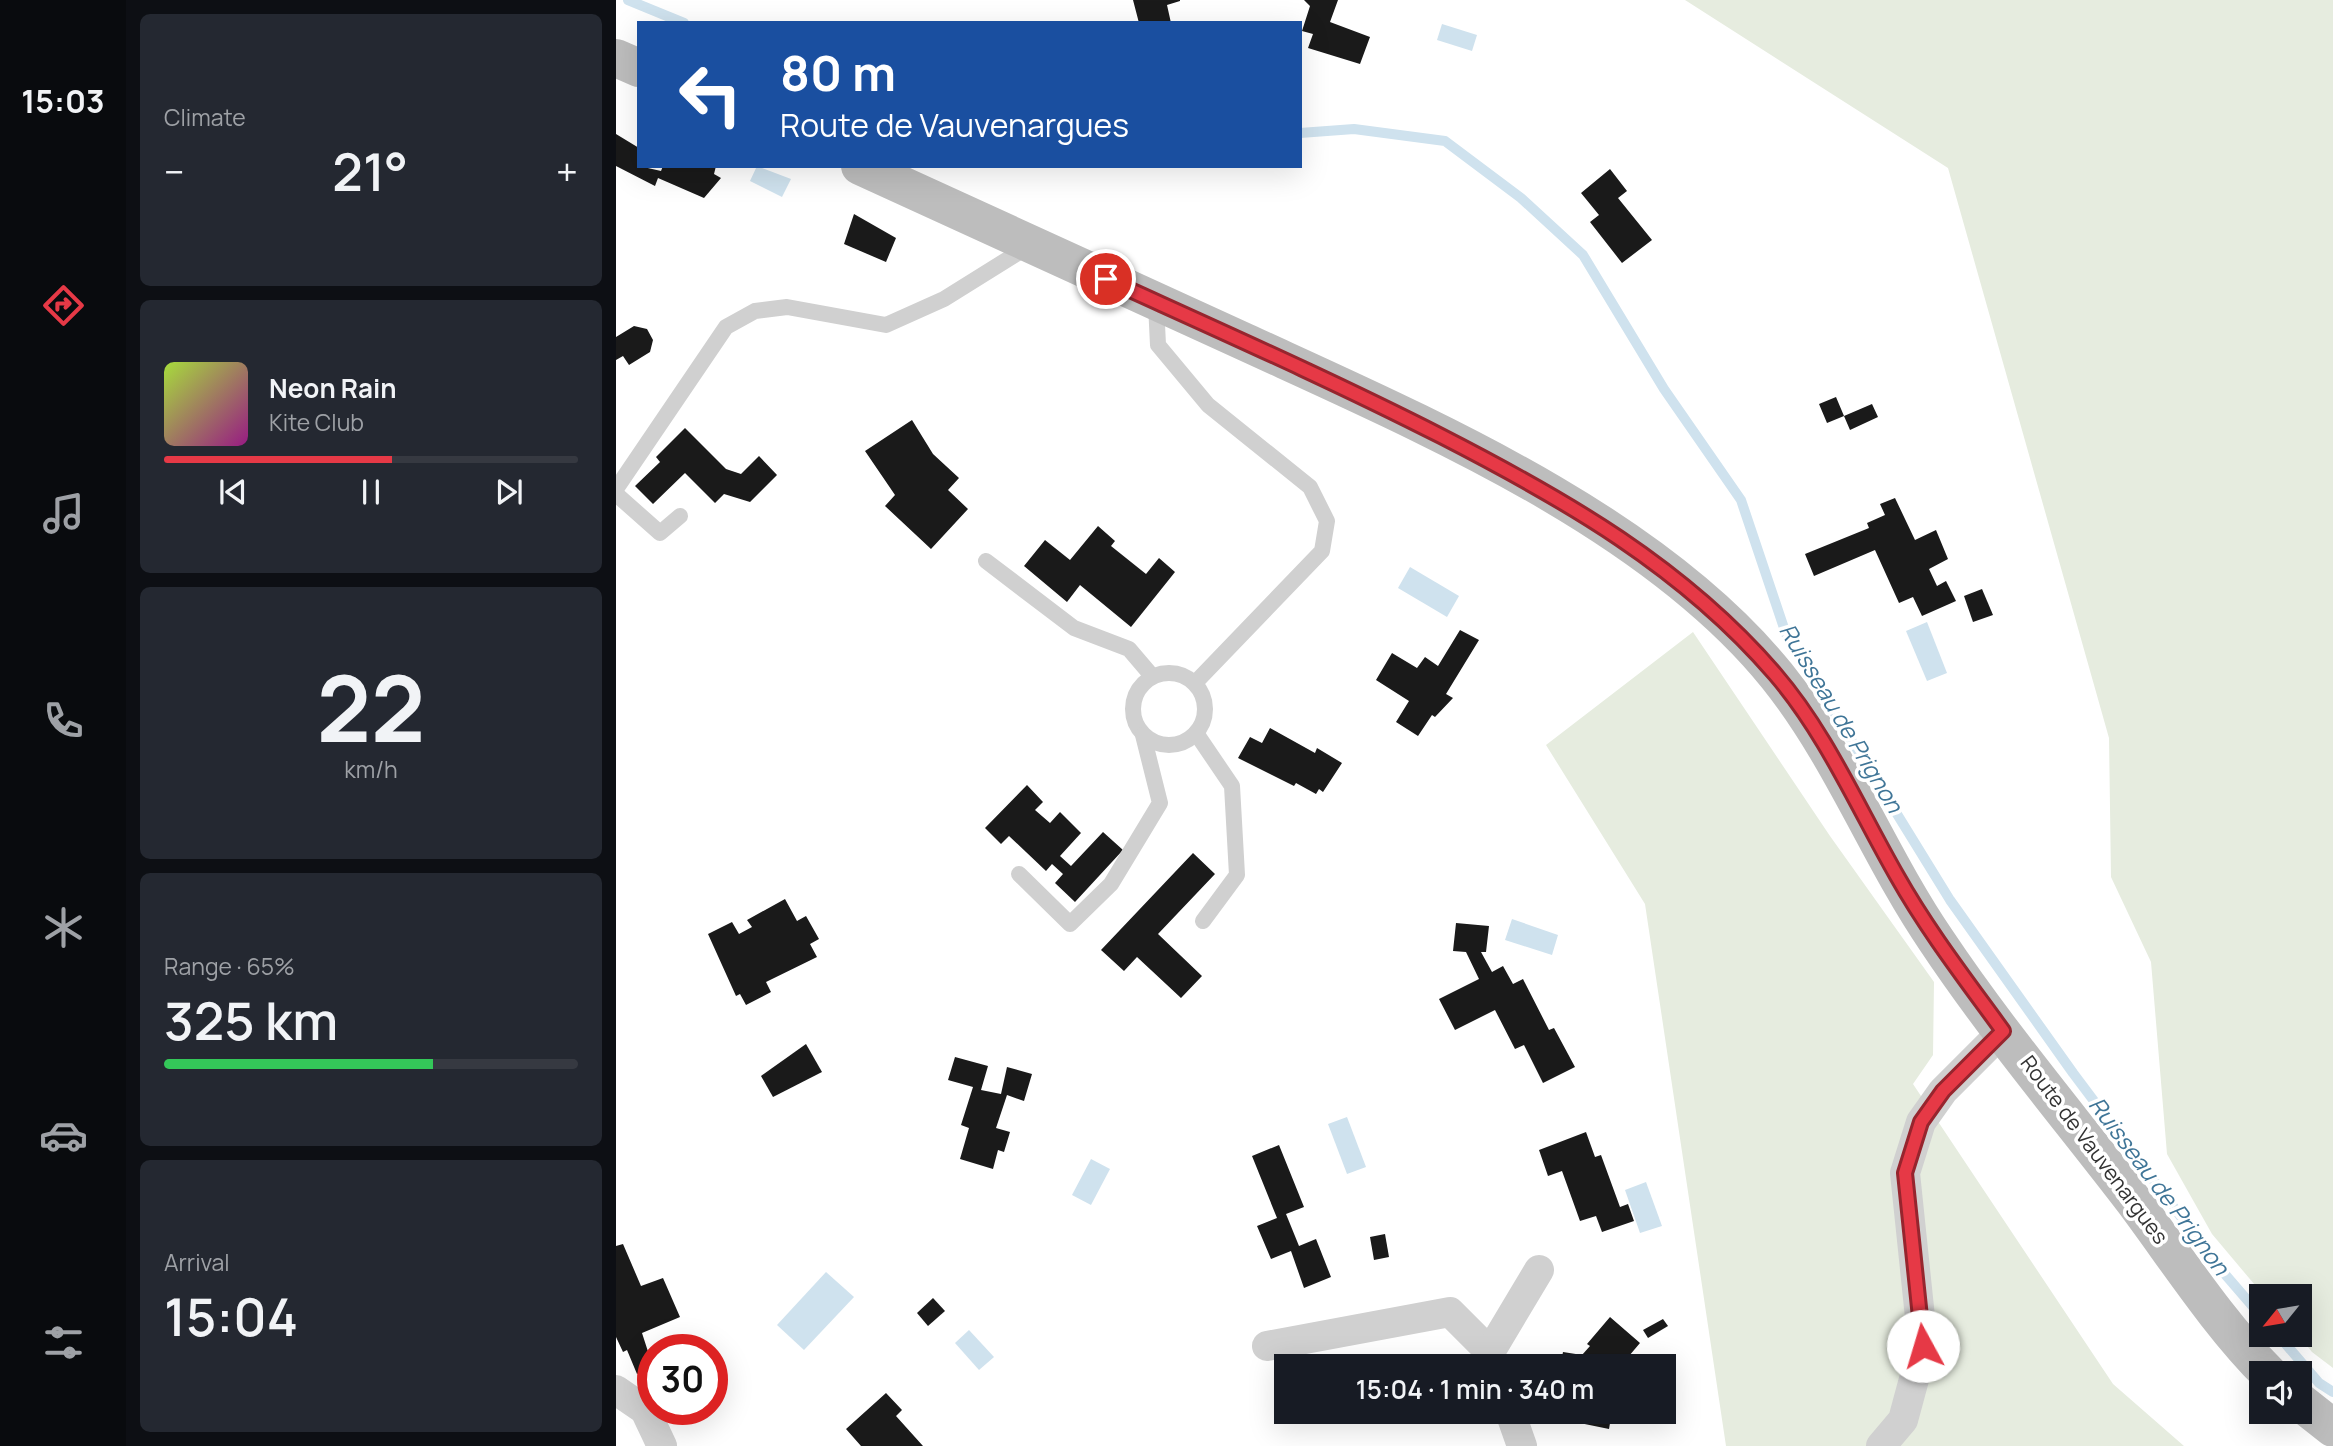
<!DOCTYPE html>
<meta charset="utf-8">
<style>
:root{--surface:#171b24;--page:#242831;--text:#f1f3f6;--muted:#9ea1a6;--line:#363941;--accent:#e63946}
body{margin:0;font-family:Manrope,sans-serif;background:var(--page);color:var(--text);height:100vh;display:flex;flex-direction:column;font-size:26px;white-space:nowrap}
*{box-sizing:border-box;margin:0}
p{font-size:23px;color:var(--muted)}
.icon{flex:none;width:38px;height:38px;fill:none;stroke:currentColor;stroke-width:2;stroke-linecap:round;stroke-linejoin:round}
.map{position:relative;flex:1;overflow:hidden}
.side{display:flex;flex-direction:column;gap:14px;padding:14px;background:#0d0f14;width:490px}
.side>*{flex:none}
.banner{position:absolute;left:21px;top:21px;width:665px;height:147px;border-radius:0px;box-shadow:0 7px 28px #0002;background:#1a4fa0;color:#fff;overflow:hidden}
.needle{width:46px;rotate:240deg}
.tools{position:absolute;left:1633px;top:1284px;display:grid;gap:14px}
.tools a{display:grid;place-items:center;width:63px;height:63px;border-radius:0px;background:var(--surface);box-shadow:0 7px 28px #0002;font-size:35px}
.speed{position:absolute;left:21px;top:1334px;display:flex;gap:14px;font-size:35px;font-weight:700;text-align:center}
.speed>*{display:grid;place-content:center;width:91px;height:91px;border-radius:50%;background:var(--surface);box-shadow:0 7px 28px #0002;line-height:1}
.speed .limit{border:10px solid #d22;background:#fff;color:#111}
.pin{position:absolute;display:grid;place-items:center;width:60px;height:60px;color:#fff;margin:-30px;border:4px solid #fff;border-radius:50%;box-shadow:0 2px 7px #0007}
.me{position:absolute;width:77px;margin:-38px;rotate:354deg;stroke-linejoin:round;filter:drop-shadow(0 0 5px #0008)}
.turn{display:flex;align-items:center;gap:24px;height:147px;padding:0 28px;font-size:32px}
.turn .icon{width:91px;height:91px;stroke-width:2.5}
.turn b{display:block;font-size:49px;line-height:60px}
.big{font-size:52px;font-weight:600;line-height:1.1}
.side .tile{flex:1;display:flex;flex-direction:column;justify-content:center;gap:10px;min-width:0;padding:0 24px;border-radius:10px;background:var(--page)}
.side .dial{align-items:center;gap:0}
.dial b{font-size:91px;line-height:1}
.song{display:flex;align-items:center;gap:21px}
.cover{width:84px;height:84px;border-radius:10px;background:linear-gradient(135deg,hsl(80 70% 55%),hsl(310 70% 35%))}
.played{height:7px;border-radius:4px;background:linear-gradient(90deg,var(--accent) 55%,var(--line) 55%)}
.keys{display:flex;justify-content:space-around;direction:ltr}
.heat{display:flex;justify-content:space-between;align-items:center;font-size:38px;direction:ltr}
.charge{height:10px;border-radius:5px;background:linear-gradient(90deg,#34c759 65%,var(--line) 0)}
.trip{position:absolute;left:658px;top:1354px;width:402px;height:70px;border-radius:0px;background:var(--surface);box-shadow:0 7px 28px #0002;font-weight:600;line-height:70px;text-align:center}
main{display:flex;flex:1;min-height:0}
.tabs{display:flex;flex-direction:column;width:126px;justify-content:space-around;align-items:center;background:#090b0e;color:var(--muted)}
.tabs .icon{width:49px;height:49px}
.tabs .current{color:var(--accent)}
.tabs b{font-size:32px;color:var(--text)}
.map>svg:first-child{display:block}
.green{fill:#e6ecdf}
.water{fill:#cfe2ee}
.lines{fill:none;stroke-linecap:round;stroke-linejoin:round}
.stream{stroke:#cfe2ee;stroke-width:10}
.building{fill:#1a1a1a}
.lane{stroke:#d0d0d0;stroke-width:16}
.street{stroke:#d0d0d0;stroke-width:30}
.secondary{stroke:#bdbdbd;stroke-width:38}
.route-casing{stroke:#96252e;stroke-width:18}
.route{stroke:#e63946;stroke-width:12}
.labels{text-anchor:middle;stroke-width:7;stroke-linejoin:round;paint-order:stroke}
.street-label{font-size:21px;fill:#333;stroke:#fff}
.water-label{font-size:23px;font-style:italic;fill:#3f7597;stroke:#fff}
</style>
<main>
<nav class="tabs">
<b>15:03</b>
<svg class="icon current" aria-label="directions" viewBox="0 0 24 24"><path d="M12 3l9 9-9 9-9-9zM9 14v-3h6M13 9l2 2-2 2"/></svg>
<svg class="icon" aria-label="music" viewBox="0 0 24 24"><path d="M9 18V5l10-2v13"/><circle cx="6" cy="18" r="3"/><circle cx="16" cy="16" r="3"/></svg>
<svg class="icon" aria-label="phone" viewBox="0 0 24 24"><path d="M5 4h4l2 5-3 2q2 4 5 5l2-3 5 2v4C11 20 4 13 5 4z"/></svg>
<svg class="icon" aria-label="climate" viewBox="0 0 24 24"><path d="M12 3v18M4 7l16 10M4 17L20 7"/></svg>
<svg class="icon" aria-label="car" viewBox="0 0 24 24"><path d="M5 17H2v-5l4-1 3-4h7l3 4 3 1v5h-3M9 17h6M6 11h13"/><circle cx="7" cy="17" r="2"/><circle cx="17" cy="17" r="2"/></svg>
<svg class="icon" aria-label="filters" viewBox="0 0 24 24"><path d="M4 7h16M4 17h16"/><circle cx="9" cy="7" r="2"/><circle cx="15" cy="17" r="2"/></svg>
</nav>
<section class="side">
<div class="tile"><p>Climate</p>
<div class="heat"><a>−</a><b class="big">21°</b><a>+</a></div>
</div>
<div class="tile">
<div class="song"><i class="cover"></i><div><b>Neon Rain</b><p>Kite Club</p></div></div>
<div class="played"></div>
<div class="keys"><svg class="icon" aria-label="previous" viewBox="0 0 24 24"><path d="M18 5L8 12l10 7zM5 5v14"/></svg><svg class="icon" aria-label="pause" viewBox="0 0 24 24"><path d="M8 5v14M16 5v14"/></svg><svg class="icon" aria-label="next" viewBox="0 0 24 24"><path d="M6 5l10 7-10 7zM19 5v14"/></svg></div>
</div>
<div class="tile dial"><b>22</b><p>km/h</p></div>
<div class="tile"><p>Range · 65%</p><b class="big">325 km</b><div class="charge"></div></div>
<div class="tile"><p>Arrival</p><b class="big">15:04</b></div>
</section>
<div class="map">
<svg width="1717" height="1446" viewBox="0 0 1717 1446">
<rect width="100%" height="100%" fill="#fff"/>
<g class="green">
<path d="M 1069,0 L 1717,0 L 1717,1368 L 1696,1352 L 1682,1335 L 1684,1297 L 1649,1297 L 1596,1234 L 1551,1154 L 1535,962 L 1495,877 L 1493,738 L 1332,168 Z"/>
<path d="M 1077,632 L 1214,836 L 1318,982 L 1317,1055 L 1297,1084 L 1497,1384 L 1568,1446 L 1110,1446 L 1029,904 L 930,745 Z"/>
</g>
<g class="water">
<path d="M 826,24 L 861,35 L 856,51 L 821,40 Z"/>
<path d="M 141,166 L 175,179 L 166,197 L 134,181 Z"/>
<path d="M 794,567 L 843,596 L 831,617 L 782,588 Z"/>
<path d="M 1311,622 L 1331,673 L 1311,681 L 1290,631 Z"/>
<path d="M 896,919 L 942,935 L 936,955 L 889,940 Z"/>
<path d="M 731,1117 L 750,1167 L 731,1174 L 712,1124 Z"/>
<path d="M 475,1159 L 494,1169 L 475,1205 L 456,1195 Z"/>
<path d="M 1030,1182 L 1046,1226 L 1024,1233 L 1009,1190 Z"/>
<path d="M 210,1272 L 238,1297 L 188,1350 L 161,1325 Z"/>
<path d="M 353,1330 L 378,1357 L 363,1370 L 339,1343 Z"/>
</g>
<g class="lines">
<g class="stream">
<path d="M 12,0 L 68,23"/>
<path d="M 684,133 L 738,129 L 829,141 L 905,198 L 967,255 L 1048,389 L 1125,500 L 1170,634 L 1334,900 L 1457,1073 L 1601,1265 L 1645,1316"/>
<path d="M 1662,1335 L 1703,1383 L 1717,1392"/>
</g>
</g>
<g class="building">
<path d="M 517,0 L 564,0 L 564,1 L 551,5 L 555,23 L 523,23 Z"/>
<path d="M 688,0 L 722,0 L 714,22 L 754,37 L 744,64 L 692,48 L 697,34 L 686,31 L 694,6 Z"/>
<path d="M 0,134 L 23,148 L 23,166 L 45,171 L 47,166 L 100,166 L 98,174 L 105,178 L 88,198 L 42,178 L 39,186 L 0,166 Z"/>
<path d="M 994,169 L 1011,191 L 1002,198 L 1036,240 L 1006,263 L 974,222 L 983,215 L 965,193 Z"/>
<path d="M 238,214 L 280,238 L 270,262 L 228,244 Z"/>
<path d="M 18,326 L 31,329 L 37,340 L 34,352 L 13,365 L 7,356 L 0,360 L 0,337 Z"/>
<path d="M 1220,397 L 1228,416 L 1256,404 L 1262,417 L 1234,430 L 1228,416 L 1211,423 L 1203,404 Z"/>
<path d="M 296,420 L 317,454 L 343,478 L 332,490 L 352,509 L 315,549 L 269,506 L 279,495 L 249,451 Z"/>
<path d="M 69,428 L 110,469 L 125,474 L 143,456 L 161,475 L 134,502 L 108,494 L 99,503 L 69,473 L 37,504 L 19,486 L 44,462 L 40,457 Z"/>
<path d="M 1279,498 L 1299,540 L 1320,530 L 1332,559 L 1313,569 L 1321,586 L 1330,581 L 1340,601 L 1306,616 L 1297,597 L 1283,603 L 1259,550 L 1198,576 L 1189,554 L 1253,528 L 1251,523 L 1269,515 L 1264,504 Z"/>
<path d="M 482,526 L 499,541 L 495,546 L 530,574 L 543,558 L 559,572 L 515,627 L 464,585 L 451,602 L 408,566 L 429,540 L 454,560 Z"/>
<path d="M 1366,589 L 1377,615 L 1357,622 L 1348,596 Z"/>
<path d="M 844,630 L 863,640 L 830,694 L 837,698 L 819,717 L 816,715 L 802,736 L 780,722 L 793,701 L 760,680 L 776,653 L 801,668 L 809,657 L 822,666 Z"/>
<path d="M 654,728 L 699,753 L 701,748 L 726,763 L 707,792 L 703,789 L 700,794 L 680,783 L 678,786 L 622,758 L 634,737 L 646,743 Z"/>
<path d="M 411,785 L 427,802 L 419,810 L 434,823 L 444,812 L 465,833 L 444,856 L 455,866 L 487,832 L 507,850 L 459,902 L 439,883 L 447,874 L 436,864 L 430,871 L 393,836 L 385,844 L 369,828 Z"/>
<path d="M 577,853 L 599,874 L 542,934 L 586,976 L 565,998 L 521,957 L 508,971 L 485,950 Z"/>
<path d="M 169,899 L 181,921 L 190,916 L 203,939 L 194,944 L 201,957 L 150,982 L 155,992 L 130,1005 L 124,994 L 120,996 L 92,934 L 116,922 L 123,934 L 136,927 L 131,920 Z"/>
<path d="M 840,923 L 873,926 L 870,952 L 865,952 L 876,972 L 887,966 L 897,984 L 907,979 L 933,1030 L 938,1028 L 959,1067 L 927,1083 L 908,1045 L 899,1049 L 879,1010 L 839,1030 L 823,999 L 863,979 L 850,952 L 837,951 Z"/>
<path d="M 190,1044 L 206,1072 L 157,1097 L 145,1076 Z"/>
<path d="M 339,1057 L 372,1066 L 365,1090 L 385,1094 L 391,1067 L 416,1074 L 408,1101 L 391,1095 L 380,1128 L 394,1132 L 388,1152 L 382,1150 L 377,1169 L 344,1159 L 353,1128 L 345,1125 L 357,1087 L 332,1080 Z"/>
<path d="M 970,1132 L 979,1157 L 985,1155 L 1004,1207 L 1012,1204 L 1018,1221 L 986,1232 L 980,1216 L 964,1221 L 946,1171 L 932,1176 L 923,1150 Z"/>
<path d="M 663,1145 L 688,1207 L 670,1214 L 683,1246 L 700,1239 L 715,1277 L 688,1288 L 675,1251 L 655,1259 L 641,1226 L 661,1218 L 636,1156 Z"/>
<path d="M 769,1234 L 773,1257 L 758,1260 L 754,1237 Z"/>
<path d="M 7,1244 L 25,1286 L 47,1278 L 64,1317 L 26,1333 L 37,1367 L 21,1374 L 11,1350 L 7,1352 L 0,1337 L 0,1246 Z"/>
<path d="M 317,1298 L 329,1311 L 312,1326 L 301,1313 Z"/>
<path d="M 994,1317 L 1024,1343 L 1007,1363 L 999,1361 L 998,1367 L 944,1367 L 947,1352 L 966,1355 L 974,1346 L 971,1344 Z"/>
<path d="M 1047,1319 L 1052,1326 L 1032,1338 L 1027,1330 Z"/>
<path d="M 270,1393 L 286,1410 L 280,1416 L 307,1446 L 245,1446 L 230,1429 Z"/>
<path d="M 709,1412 L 732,1412 L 717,1423 Z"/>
<path d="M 956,1412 L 996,1412 L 993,1429 L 954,1421 Z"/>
</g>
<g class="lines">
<g class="lane">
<path d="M 540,304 L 542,345 L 592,405 L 694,487 L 711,521 L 706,551 L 579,683"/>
<path d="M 0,489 L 110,327 L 139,311 L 171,307 L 270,325 L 328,299 L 413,246"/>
<path d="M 0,494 L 44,533 L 64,516"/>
<path d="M 370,561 L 458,628 L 513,649 L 536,676"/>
<circle cx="553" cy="709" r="36"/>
<path d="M 580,733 L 616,786 L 621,875 L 587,921"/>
<path d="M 403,874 L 454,924 L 495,884 L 544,803 L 527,735"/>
</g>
<g class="street">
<path d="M 651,1346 L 834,1312 L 874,1352"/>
<path d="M 879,1367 L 874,1352 L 923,1270"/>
<path d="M 0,1390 L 29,1410 L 46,1446"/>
<path d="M 894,1412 L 906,1446"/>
<path d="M 1265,1446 L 1287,1420 L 1307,1346 L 1289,1173 L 1305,1122 L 1327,1091 L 1387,1031"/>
</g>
<g class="secondary">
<path d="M 0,58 L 23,68"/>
<path d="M 244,166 C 372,225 500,284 629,342 C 807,424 1036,521 1161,676 C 1226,757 1262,855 1320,940 C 1380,1030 1451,1114 1517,1200 C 1559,1256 1604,1326 1653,1374"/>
<path d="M 1684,1402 L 1717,1428"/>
</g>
</g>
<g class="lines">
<defs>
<path id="route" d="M 490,279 C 602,330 715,380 825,436 C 948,499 1067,567 1159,674 C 1210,733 1242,808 1281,876 C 1312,931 1350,980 1387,1031 L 1327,1091 L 1305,1122 L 1289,1173 L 1307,1346"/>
</defs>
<use href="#route" class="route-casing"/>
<use href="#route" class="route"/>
</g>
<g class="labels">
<g class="street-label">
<text transform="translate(1478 1150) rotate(53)" y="7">Route de Vauvenargues</text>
</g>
<g class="water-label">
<text transform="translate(1225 718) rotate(59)" y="8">Ruisseau de Prignon</text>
<text transform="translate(1543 1186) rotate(53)" y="8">Ruisseau de Prignon</text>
</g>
</g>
</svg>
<div class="tools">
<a><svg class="needle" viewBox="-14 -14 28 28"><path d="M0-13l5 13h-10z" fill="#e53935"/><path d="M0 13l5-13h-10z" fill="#9ea1a6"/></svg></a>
<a><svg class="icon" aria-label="sound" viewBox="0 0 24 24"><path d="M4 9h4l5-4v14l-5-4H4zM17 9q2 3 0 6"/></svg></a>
</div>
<div class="speed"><div class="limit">30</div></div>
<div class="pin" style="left:490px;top:279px;background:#d93025"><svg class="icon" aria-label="arrive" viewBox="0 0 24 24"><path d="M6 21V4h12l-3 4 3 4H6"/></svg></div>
<svg class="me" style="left:1307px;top:1346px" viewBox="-20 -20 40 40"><circle r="19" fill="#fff"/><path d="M0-13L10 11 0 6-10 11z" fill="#e63946"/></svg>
<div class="trip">15:04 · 1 min · 340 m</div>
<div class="banner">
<div class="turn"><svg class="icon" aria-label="left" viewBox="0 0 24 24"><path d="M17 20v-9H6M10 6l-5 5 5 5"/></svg><div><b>80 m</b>Route de Vauvenargues</div></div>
</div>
</div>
</main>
